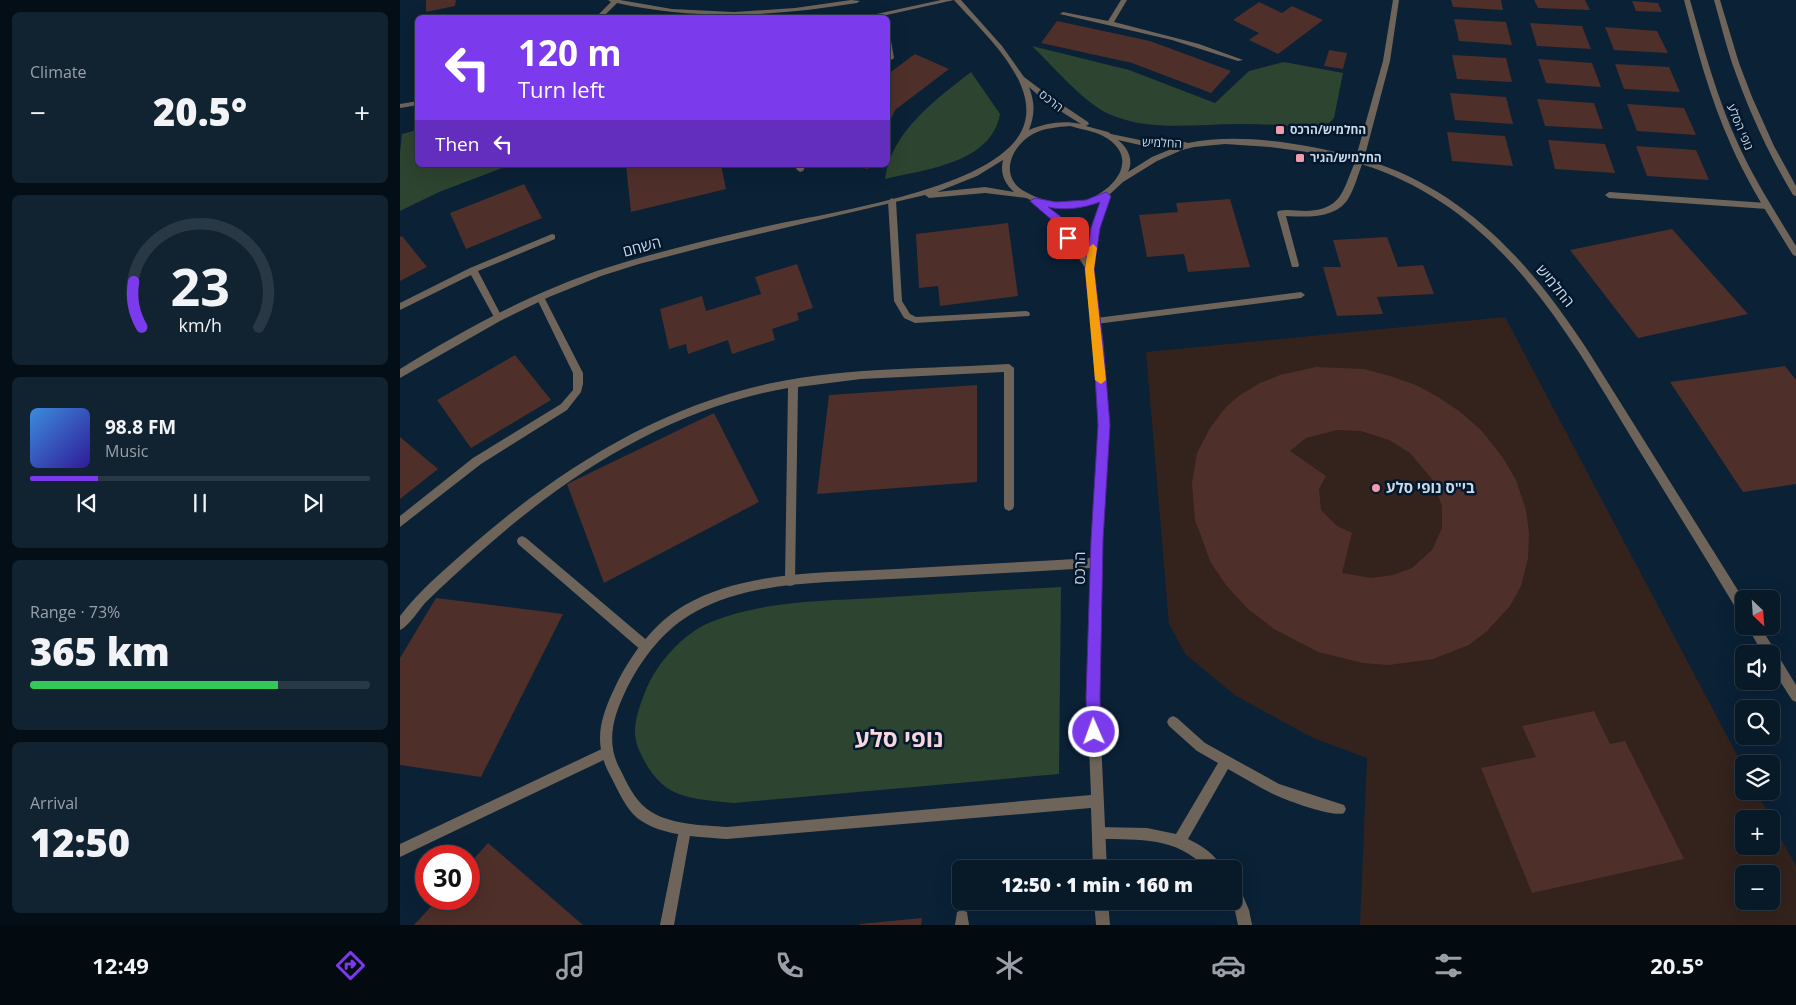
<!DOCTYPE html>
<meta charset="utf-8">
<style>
:root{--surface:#081928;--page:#112230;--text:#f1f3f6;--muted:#98a0a8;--line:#293845;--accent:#7c3aed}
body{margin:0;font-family:"Open Sans",Heebo,sans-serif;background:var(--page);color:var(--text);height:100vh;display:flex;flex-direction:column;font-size:19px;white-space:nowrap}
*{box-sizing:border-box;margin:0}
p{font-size:16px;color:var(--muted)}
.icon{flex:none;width:28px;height:28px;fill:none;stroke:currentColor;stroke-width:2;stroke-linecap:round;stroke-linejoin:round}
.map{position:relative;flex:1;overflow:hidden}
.details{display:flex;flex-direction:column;gap:12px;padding:12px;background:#040e16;width:400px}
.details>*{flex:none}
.top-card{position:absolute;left:15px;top:15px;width:475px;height:152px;border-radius:8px;box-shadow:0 5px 20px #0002,0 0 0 1px var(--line);background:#7c3aed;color:#fff;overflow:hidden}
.needle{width:32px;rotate:155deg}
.buttons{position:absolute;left:1335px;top:590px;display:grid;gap:10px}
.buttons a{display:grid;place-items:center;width:45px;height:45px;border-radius:8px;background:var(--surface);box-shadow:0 5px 20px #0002,0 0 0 1px var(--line);font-size:25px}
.speed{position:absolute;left:15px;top:845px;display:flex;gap:10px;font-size:25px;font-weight:700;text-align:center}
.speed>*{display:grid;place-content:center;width:65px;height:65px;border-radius:50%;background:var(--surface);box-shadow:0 5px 20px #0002,0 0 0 1px var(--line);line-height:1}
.speed .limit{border:8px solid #d22;background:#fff;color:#111}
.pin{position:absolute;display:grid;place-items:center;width:42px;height:42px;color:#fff;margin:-21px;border-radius:10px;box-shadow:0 2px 8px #0006}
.me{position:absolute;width:55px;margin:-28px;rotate:358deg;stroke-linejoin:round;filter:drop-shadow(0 0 4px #0008)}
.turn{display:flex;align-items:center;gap:18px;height:105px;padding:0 20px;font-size:22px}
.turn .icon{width:65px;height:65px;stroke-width:2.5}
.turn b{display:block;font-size:35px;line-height:42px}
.then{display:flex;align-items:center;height:48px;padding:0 20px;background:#0003;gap:10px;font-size:19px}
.big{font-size:38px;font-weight:800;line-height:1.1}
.details .tile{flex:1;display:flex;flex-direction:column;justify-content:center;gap:8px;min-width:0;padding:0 18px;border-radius:8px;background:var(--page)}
.details .dial{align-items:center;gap:0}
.dial svg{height:130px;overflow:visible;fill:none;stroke:var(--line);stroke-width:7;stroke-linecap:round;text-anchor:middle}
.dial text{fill:var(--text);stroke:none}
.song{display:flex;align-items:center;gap:15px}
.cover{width:60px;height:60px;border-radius:8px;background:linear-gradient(135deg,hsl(210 70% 55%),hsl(250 70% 35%))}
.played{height:5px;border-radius:2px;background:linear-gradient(90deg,var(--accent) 20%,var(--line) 20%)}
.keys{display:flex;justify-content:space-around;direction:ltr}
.heat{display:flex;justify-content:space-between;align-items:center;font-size:28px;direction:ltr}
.charge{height:8px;border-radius:4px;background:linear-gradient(90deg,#34c759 73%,var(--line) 0)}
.trip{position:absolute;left:552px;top:860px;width:290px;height:50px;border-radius:8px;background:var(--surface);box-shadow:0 5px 20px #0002,0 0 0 1px var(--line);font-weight:800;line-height:50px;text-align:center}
.dock{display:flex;height:80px;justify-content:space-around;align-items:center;background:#030a10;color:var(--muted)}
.dock .icon{width:35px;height:35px}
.dock .current{color:var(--accent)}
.dock b{font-size:22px;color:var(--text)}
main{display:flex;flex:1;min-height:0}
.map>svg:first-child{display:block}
.education{fill:#34221c;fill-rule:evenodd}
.green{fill:#2d4430}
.building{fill:#4f2f29;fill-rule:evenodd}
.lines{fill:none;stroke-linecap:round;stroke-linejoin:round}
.service{fill:#6f645a;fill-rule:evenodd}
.minor{fill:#6f645a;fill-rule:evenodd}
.tertiary{fill:#6f645a;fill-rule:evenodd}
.route{fill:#7c3aed;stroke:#51269a}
.slow{fill:#f59e0b}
.poi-dot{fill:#f29aae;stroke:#03182c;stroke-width:2}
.labels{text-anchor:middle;stroke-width:5;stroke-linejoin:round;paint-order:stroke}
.far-street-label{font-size:12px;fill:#cbd9e7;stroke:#03182c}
.far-poi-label{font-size:12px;font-weight:bold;fill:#cbd9e7;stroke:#03182c;text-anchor:start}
.street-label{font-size:15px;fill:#cbd9e7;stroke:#03182c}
.poi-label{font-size:15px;font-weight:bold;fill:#cbd9e7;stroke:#03182c;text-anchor:start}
.near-district-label{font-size:24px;font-weight:bold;fill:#f9d6dc;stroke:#03182c}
</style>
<main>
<section class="details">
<div class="tile"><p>Climate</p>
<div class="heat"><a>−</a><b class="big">20.5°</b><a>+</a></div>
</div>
<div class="tile dial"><svg viewBox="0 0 100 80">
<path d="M14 69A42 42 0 1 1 86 69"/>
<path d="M14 69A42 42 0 0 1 9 41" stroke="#7c3aed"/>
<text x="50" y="56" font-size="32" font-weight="700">23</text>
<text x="50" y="72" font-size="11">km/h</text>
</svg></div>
<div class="tile">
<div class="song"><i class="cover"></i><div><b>98.8 FM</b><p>Music</p></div></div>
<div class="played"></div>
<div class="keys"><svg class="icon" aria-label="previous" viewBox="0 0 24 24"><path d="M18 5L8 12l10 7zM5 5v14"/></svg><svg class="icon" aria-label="pause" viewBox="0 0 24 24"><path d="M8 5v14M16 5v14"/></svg><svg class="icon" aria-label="next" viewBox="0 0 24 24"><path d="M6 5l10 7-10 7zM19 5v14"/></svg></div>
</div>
<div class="tile"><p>Range · 73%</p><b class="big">365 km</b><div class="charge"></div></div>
<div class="tile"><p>Arrival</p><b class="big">12:50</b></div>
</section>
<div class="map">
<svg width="1396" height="925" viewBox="0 0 1396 925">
<rect width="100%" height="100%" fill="#0a2136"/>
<path class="education" d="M 1105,317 L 1344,768 L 1344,791 L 1356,791 L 1371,819 L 1344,819 L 1344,846 L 1371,846 L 1371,820 L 1396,866 L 1396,925 L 960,925 L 967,758 L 913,738 L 836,696 L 786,655 L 769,624 L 746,352 ZM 1344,874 L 1371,874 L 1371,901 L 1344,901 Z"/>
<g class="green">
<path d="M 632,46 L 729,70 L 815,103 L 849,71 L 884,62 L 943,73 L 934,118 L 928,124 L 918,128 C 894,126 870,124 845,124 C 801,123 751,133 709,114 C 684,103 653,66 632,46 Z"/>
<path d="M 571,72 L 600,114 C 591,164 525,169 485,179 C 491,132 535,100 571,72 Z"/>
<path d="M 17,130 L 18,165 L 110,165 L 39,192 L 0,211 L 0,152 L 2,134 Z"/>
<path d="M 661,587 L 659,774 L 334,803 C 285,798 261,799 239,750 C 230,730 238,711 245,692 C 256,664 283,633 311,622 C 362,601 421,601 475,598 C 537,594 599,590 661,587 Z"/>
</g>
<g class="building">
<path d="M 26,0 L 56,0 L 55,6 L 26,12 Z"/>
<path d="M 1051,0 L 1101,0 L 1103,10 L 1053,7 Z"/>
<path d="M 1134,0 L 1185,0 L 1190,10 L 1138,8 Z"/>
<path d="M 1232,1 L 1258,3 L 1262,12 L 1236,11 Z"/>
<path d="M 859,2 L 882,13 L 892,6 L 923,20 L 878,54 L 849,40 L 859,33 L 833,20 Z"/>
<path d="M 1054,19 L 1106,22 L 1112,45 L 1059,41 Z"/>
<path d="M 657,21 L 750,41 L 831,71 L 811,93 L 732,63 L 641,43 Z"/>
<path d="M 1130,23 L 1182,26 L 1191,49 L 1137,46 Z"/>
<path d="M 1205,27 L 1257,31 L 1268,53 L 1214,50 Z"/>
<path d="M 929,50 L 947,53 L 943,69 L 924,66 Z"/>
<path d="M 515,54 L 549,69 L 495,110 L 488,126 L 488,74 Z"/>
<path d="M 1052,55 L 1106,58 L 1112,82 L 1057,79 Z"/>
<path d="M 1138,59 L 1192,63 L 1201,87 L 1146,83 Z"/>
<path d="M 1215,64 L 1269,67 L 1280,92 L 1224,89 Z"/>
<path d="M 1050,93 L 1106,97 L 1113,124 L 1055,120 Z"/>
<path d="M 1137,99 L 1194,103 L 1203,129 L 1145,126 Z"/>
<path d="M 1227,104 L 1284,108 L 1296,135 L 1237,131 Z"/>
<path d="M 1047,132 L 1105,136 L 1113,166 L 1052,161 Z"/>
<path d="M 1148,140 L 1205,144 L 1215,173 L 1155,169 Z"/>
<path d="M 1236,146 L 1296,150 L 1309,180 L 1247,176 Z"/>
<path d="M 226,165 L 321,165 L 326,189 L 231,212 Z"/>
<path d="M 443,165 L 470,165 L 468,169 Z"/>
<path d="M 124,184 L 142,218 L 66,249 L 50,213 Z"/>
<path d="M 830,199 L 850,267 L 788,272 L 784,254 L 747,257 L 739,215 L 778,212 L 776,203 Z"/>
<path d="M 608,223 L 618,296 L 540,306 L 538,286 L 519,288 L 516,234 Z"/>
<path d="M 1272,229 L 1348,314 L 1238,338 L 1170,250 Z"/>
<path d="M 2,236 L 27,267 L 0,281 L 0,237 Z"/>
<path d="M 987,237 L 998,267 L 1023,265 L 1034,294 L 977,297 L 983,314 L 937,316 L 923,267 L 941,267 L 933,240 Z"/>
<path d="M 397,264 L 413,308 L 397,313 L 399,320 L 372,329 L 375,340 L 332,354 L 328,340 L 288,354 L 286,344 L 269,349 L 260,309 L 302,296 L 306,311 L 361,294 L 355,277 Z"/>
<path d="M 115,355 L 151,400 L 71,448 L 37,400 Z"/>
<path d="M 1385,366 L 1396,380 L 1396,484 L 1343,492 L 1270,382 Z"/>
<path d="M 916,367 L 964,369 L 990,376 L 1016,385 L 1038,397 L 1059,411 L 1082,431 L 1103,458 L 1116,480 L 1126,510 L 1129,533 L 1128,558 L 1121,586 L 1110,606 L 1087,631 L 1069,645 L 1033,659 L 989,665 L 963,663 L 918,652 L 874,629 L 847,608 L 826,585 L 811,563 L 795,520 L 792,483 L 797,453 L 810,428 L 826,407 L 840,395 L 860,383 L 880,375 ZM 937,430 L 961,431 L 989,440 L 1010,453 L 1032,479 L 1042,506 L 1042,528 L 1032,550 L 1012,568 L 993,575 L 971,578 L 942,573 L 952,533 L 937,526 L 921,510 L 919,489 L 926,476 L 890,451 L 906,438 Z"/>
<path d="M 577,385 L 577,482 L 417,494 L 429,395 Z"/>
<path d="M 314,413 L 359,502 L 204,583 L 167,484 Z"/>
<path d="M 0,437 L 38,469 L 0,499 Z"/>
<path d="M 36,598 L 163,614 L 81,777 L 0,765 L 0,658 Z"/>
<path d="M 1194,711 L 1210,744 L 1225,741 L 1284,859 L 1132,893 L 1081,768 L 1136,757 L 1122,726 Z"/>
<path d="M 88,843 L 183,925 L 14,925 L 38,899 L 69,899 L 69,864 Z"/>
<path d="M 522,918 L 521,925 L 460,925 L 460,924 Z"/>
</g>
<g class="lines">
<g class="service">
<path d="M 208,0 L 220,0 L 272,9 L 334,12 L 395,8 L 451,0 L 460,1 L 457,3 C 376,16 298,21 217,3 L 202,18 L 195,18 L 211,2 Z"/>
<path d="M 721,0 L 727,0 L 714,22 L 799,44 L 843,60 L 838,61 L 772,40 L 660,14 L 663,12 L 708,21 Z"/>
<path d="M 488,39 L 491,41 L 494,58 L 488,62 Z"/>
<path d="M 959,159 L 963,162 C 958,174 955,188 948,199 C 935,219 907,217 886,216 L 899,265 L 898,267 L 892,267 L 877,213 L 878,211 C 887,209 897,211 906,211 C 942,210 943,190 955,162 Z"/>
<path d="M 398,165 L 406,165 L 403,171 L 400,172 L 396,169 Z"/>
<path d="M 1209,192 L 1367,203 L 1371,206 L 1367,209 L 1209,198 L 1205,195 Z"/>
<path d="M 492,198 L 496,201 L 502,301 L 510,314 L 516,317 L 626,311 L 629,312 L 630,314 L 629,316 L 515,323 L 504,318 L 494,301 L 488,201 Z"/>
<path d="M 152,234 L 155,235 L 155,239 L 78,271 L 102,317 L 101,319 L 95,319 L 71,275 L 0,310 L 0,303 L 70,268 Z"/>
<path d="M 901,292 L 905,295 L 901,298 L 696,324 L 692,321 L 696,318 Z"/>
<path d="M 140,294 L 144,297 L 183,373 L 183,384 L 181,392 L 167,410 L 81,464 L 0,527 L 0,516 L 73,458 L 161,404 L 173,390 L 173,373 L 136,297 Z"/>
<path d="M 609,364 L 614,368 L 614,506 L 613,509 L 609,511 L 605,509 L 604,506 L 604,372 L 461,379 L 398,387 L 395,581 L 394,585 L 390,586 L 386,585 L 385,581 L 388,388 C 270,408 166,475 78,554 C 60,570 42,586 25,603 C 19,610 8,627 0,630 L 0,616 C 20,590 45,569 70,547 C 157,471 257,407 372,383 C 449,367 530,369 609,364 Z"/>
<path d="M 122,536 L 126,538 L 250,643 L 252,647 L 250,651 L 246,653 L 242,651 L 118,544 L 117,541 L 118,538 Z"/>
<path d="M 773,716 L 777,718 L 805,743 L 879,784 L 944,805 L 946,809 L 944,813 C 934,818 885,800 873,794 C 858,787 843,777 828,769 L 788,839 C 801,845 817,855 822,869 L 807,869 C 775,836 741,840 698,839 L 693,838 L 692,833 L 693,828 L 698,827 L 747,828 L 776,834 L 818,763 L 797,751 L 769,726 L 767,722 L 769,718 Z"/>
<path d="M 206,747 L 210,749 L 212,753 L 210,757 L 0,857 L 0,844 Z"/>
<path d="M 285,824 L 290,825 L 291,830 L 274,925 L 260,925 L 280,825 Z"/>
<path d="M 834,885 L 839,887 L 849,910 L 852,925 L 838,925 L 835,911 L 831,901 L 834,901 Z"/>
<path d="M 562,910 L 567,912 L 569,925 L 555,925 L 557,912 Z"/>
</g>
<g class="minor">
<path d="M 541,0 L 561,0 L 602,46 L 624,77 L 652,98 L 688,122 L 689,124 L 686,126 L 708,132 L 711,134 L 740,140 L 785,142 L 788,143 C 840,132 906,144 956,157 L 983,61 L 993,0 L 999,0 L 990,61 L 964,159 C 1068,191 1132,265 1190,354 L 1344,600 L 1344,616 L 1340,615 C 1304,555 1267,496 1231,437 C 1163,324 1096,206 961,164 L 956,164 L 955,162 L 922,154 L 870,147 L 825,144 L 794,147 L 782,150 L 757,161 L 723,182 L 709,195 L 699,228 L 694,269 L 703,342 L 709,425 L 702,540 L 699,697 L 707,869 L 693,869 L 691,808 L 327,839 C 299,837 254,836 233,814 C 223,803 217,788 210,775 C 192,742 201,716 216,685 C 232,653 254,623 285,605 C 346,570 429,573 497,569 C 562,565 627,562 691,558 L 699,425 L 693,342 L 686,269 L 653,220 L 633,204 L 633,201 L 626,198 L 585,193 L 529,198 L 525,195 L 308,246 L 239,264 L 201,276 L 149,297 L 100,321 L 0,378 L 0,369 C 66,328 135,291 209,267 C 260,251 312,239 363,227 C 426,213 582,191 618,137 C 650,90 582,32 554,0 L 473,18 L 458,18 ZM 629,87 L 646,102 L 681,124 C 664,120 645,123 629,130 C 635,114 635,103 629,87 ZM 670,126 C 680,129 694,131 703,136 C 744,158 712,195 679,202 C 661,205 639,200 624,191 C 598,176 612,145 633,134 C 644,128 658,127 670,126 ZM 718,140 L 740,145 L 776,147 L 752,157 L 728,172 C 734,160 728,148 718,140 ZM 603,160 C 600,173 604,183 614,192 L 585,187 L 537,192 L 577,176 ZM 701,200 L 691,228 L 687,258 L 659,216 L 646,206 C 664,212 684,206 701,200 ZM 691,568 L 687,697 L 691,795 L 327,827 C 302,825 268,825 247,809 C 234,799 227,783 220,769 C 205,742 214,715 226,690 C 241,659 265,628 295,612 C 353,580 427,583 491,579 C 558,576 624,572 691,568 Z"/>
<path d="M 18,101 L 18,105 L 0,108 L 0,104 Z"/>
<path d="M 1347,626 L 1360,626 L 1396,685 L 1396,702 L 1392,700 L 1371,667 L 1371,654 L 1363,654 Z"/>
<path d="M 694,901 L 708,901 L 710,925 L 696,925 Z"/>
</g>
<g class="tertiary">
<path d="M 1284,0 L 1290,0 C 1304,49 1317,99 1339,146 C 1355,181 1376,213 1396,246 L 1396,256 L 1393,255 C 1371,219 1348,184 1331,145 C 1310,99 1297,49 1284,0 Z"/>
<path d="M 1314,0 L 1320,0 L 1339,63 L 1352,97 L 1374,146 L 1396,186 L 1396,196 L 1393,195 C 1368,153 1348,109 1332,63 C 1325,42 1320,21 1314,0 Z"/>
</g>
</g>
<path class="route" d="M 706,192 L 711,196 L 700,228 L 694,269 L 703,342 L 710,425 L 703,540 L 700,697 L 701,732 L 699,737 L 694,739 L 689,737 L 687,732 L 686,697 L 691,540 L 698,425 L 693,342 L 685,269 L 691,228 L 700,202 C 684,208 665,211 648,207 L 660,216 L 673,238 L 668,242 L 665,241 L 653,221 L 630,201 L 635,198 L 656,202 L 686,200 Z"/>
<path class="slow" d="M 693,244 L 697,248 L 694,269 L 706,380 L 701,384 L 695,380 L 685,269 L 688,248 Z"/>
<g class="poi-dot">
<rect x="875" y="125" width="10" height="10" rx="2.5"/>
<rect x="895" y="153" width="10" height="10" rx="2.5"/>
<circle cx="976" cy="488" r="5"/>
</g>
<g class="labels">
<g class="far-street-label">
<text transform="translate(651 101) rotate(38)" y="4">הרכס</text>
<text transform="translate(1340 127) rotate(67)" y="4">נופי הסלע</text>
<text transform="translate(762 143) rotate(2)" y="4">החלמיש</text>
</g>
<g class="far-poi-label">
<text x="890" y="134">החלמיש/הרכס</text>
<text x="910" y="162">החלמיש/הגיר</text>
</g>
<g class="street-label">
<text transform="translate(242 247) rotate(-15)" y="5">השחם</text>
<text transform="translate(1155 286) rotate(50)" y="5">החלמיש</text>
<text transform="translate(680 568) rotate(-89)" y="5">הרכס</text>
</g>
<g class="poi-label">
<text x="986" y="493">בי"ס נופי סלע</text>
</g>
<g class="near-district-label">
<text x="499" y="747">נופי סלע</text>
</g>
</g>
</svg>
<div class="buttons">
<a><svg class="needle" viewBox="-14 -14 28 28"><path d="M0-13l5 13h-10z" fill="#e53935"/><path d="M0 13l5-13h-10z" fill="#98a0a8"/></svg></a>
<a><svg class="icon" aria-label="sound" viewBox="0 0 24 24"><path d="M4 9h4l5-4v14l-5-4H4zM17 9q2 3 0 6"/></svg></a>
<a><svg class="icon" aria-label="search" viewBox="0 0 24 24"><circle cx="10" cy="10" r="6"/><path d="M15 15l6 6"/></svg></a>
<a><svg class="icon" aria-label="layers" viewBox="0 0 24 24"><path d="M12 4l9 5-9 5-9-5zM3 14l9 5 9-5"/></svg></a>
<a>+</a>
<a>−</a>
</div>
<div class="speed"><div class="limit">30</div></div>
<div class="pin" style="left:668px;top:238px;background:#d93025"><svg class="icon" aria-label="arrive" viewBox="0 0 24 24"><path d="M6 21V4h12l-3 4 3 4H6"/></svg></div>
<svg class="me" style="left:694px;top:732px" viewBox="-20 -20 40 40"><circle r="17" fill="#7c3aed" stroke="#fff" stroke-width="3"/><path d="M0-11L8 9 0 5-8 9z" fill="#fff"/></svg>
<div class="trip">12:50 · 1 min · 160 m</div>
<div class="top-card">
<div class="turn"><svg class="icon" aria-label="left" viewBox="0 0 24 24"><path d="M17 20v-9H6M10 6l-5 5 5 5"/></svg><div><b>120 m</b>Turn left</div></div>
<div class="then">Then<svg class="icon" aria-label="left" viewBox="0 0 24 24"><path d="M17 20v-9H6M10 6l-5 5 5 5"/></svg></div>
</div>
</div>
</main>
<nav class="dock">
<b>12:49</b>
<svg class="icon current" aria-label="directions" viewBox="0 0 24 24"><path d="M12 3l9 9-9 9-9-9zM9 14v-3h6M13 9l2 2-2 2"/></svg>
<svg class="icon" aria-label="music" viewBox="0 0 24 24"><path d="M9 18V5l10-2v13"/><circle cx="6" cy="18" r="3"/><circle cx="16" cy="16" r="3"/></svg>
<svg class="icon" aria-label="phone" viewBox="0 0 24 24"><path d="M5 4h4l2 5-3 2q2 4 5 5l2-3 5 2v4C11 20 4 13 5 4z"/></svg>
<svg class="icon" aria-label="climate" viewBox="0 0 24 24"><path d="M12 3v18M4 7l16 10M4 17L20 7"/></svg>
<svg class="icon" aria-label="car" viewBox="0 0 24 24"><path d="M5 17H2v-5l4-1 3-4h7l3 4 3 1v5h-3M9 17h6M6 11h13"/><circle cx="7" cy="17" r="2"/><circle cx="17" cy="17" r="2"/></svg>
<svg class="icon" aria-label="filters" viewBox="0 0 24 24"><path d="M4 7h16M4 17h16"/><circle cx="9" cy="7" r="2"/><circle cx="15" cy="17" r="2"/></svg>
<b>20.5°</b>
</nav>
